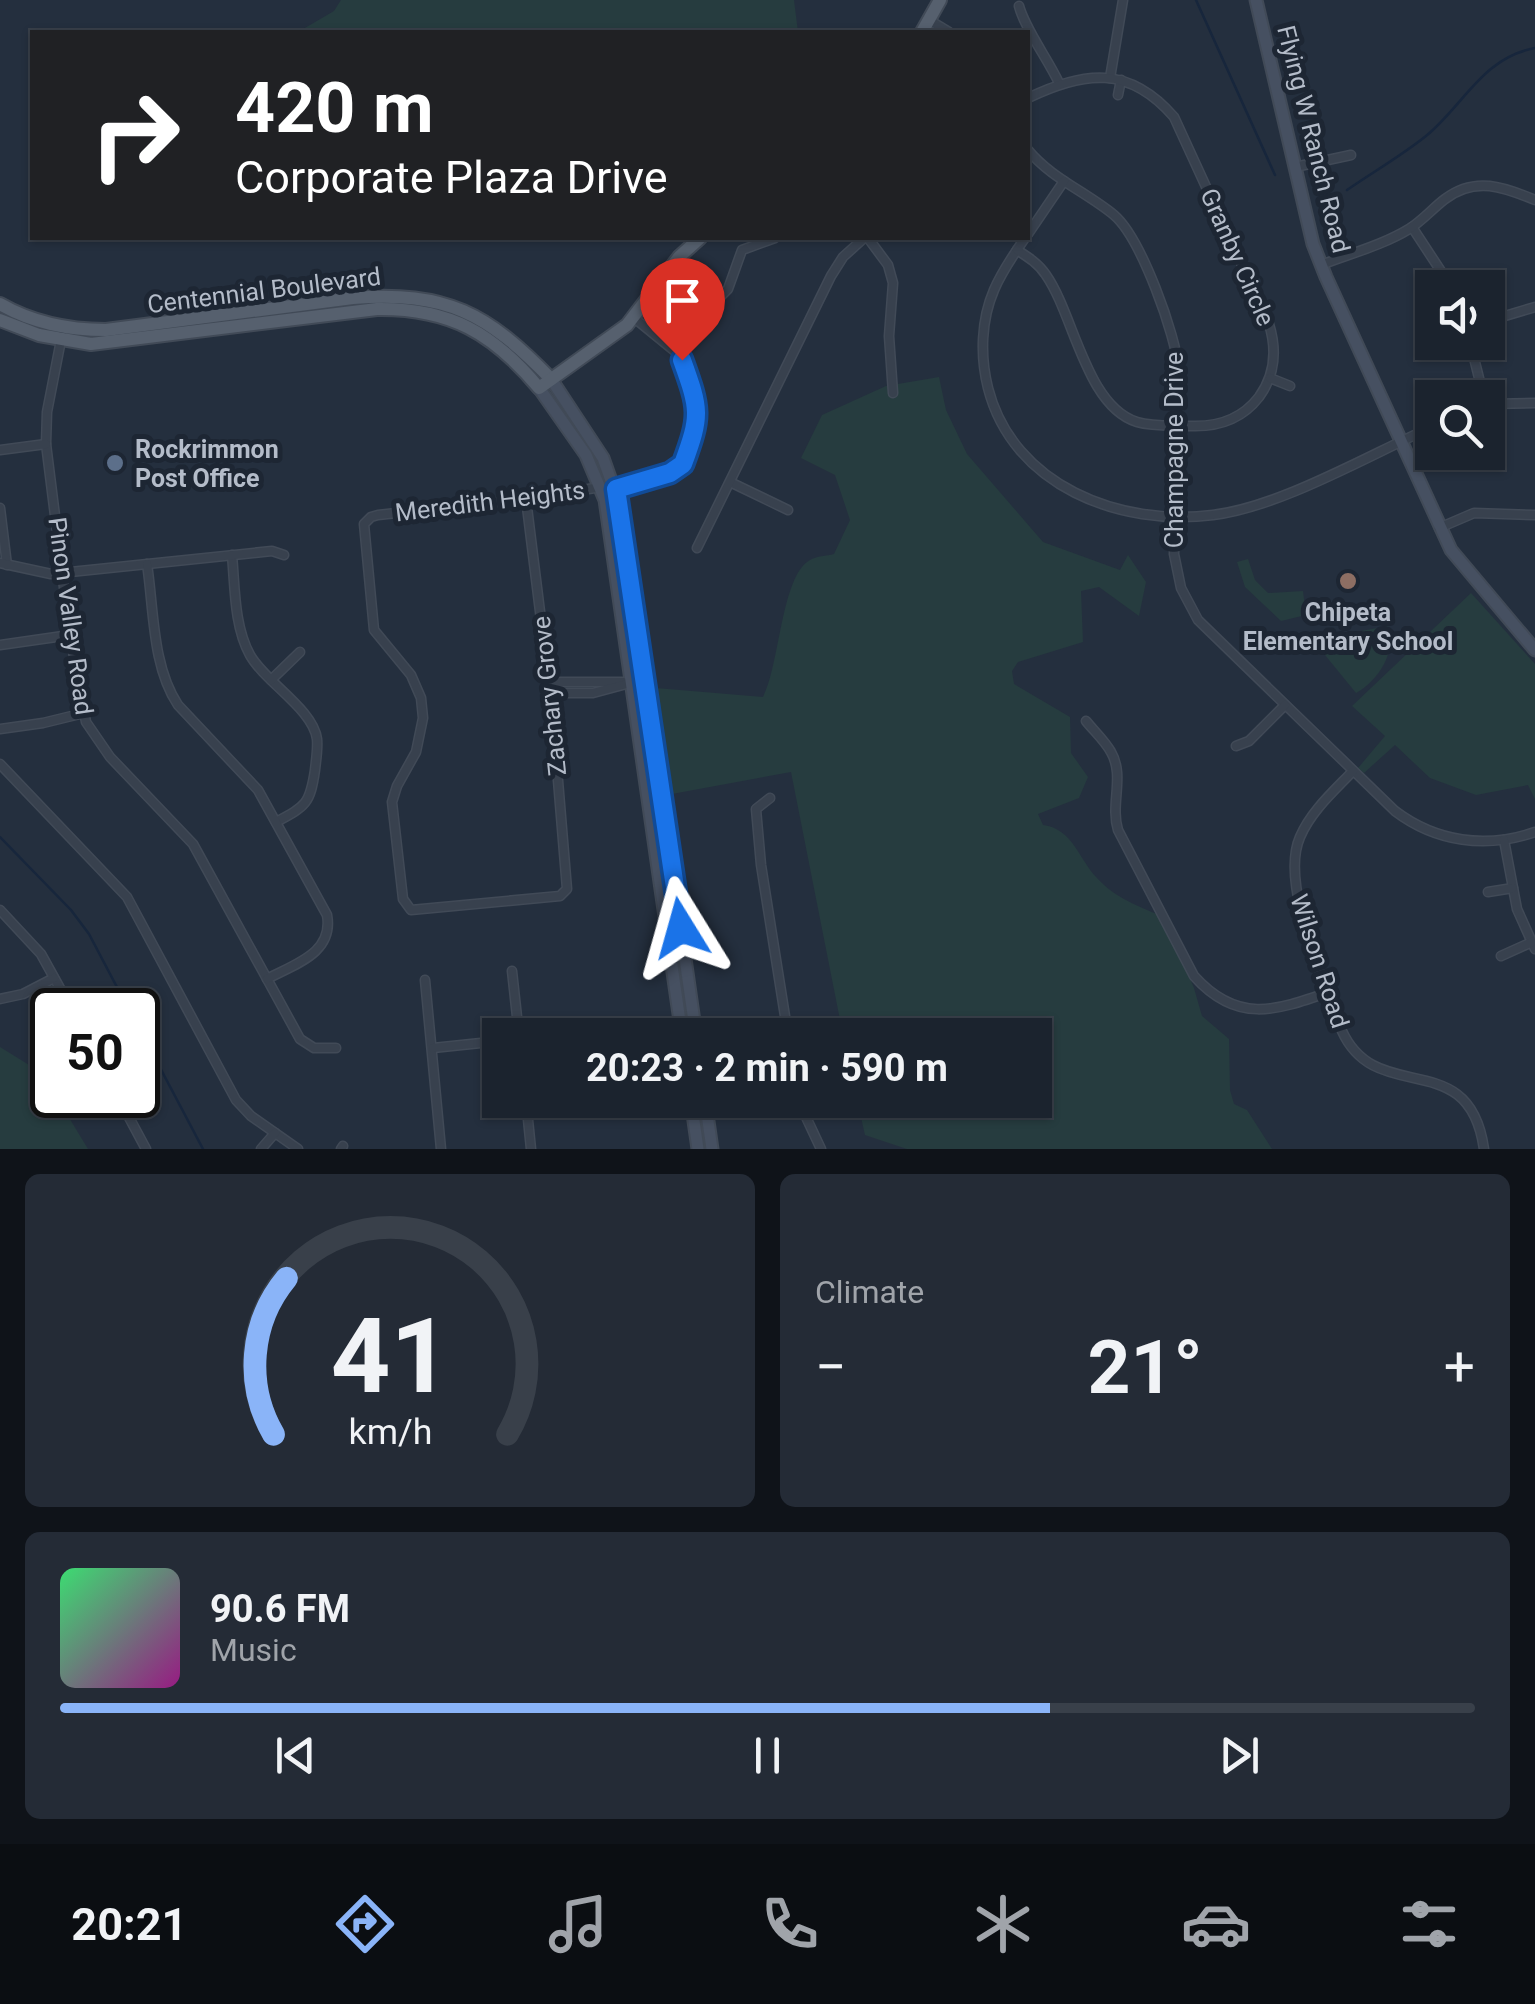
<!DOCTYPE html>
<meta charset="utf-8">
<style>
:root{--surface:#1b232e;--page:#242b36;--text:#f1f3f6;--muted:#a0a4aa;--line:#39404a;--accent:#8ab4f8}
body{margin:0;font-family:Roboto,sans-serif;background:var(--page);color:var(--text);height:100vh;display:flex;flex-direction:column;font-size:38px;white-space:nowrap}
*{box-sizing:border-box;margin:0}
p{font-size:32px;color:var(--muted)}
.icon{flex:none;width:55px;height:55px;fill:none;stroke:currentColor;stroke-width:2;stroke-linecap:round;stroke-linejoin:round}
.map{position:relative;height:1149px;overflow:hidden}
.panel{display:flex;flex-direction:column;gap:25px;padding:25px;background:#0f1319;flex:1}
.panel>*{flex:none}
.top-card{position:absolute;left:30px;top:30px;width:1000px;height:210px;border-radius:0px;box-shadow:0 2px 8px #0004,0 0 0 2px var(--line);background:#202124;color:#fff;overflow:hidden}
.fabs{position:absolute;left:1415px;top:270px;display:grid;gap:20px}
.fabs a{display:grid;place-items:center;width:90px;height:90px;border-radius:0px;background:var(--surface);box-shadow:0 2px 8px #0004,0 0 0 2px var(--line);font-size:50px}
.speed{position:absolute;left:30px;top:988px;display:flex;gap:20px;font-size:50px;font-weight:700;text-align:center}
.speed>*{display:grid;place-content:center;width:130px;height:130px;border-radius:50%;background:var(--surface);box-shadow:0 2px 8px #0004,0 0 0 2px var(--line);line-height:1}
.speed .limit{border:5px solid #111;border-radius:15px;background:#fff;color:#111}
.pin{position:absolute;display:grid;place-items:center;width:85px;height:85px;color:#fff;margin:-102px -42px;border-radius:50% 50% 50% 0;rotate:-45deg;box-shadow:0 0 10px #0007}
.pin .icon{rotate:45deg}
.me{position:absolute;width:110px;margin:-55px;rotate:352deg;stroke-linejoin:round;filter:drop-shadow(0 0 8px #0008)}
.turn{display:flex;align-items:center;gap:35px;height:210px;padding:0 40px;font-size:45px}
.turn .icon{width:130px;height:130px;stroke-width:2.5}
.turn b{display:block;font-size:70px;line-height:85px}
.big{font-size:75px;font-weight:700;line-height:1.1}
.panel .widget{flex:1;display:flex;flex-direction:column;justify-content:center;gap:15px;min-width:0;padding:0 35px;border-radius:15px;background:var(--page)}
.panel .dial{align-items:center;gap:0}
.dial svg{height:260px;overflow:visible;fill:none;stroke:var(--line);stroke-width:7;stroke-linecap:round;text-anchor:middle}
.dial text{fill:var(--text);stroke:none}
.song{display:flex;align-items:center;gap:30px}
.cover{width:120px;height:120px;border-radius:15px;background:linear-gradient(135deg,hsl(140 70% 55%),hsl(310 70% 35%))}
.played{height:10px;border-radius:5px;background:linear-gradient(90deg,var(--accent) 70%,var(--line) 70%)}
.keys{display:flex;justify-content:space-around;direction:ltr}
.heat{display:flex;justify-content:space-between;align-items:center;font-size:55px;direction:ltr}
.panel .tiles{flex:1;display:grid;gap:25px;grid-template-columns:1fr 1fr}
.widget:last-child{grid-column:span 2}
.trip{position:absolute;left:482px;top:1018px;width:570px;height:100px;border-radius:0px;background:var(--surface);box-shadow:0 2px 8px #0004,0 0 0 2px var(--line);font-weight:700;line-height:100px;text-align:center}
.tab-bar{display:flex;height:160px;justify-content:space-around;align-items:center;background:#0b0e12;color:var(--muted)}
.tab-bar .icon{width:70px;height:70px}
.tab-bar .on{color:var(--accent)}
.tab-bar b{font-size:45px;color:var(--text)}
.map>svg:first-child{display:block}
.green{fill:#263c3f}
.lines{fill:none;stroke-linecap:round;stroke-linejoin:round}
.stream{stroke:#17263c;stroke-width:2.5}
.street-casing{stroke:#414a57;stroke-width:11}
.secondary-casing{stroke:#414a57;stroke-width:15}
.primary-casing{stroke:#414a57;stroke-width:16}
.street{stroke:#38414e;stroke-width:8}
.secondary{stroke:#465061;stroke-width:11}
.primary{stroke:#56606e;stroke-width:12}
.route-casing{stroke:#114b97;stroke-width:25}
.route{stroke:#1a73e8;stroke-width:18}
.service-dot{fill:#5c6f8a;stroke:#1d2633;stroke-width:4}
.education-dot{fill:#8d6e63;stroke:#1d2633;stroke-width:4}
.labels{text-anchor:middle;stroke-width:10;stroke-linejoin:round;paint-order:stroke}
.street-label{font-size:25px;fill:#b4bcc9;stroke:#1d2633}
.poi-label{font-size:25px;font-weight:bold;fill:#b4bcc9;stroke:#1d2633;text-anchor:start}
</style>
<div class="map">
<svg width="1535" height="1149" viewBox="0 0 1535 1149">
<rect width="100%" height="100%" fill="#242f3e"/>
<g class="green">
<path d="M 341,0 L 794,0 L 798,32 L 298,32 L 334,11 Z"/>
<path d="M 939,377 L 946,410 L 967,454 L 1043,542 L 1120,570 L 1128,555 L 1146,582 L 1139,616 L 1099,587 L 1081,591 L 1083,642 L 1018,662 L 1012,671 L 1014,684 L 1070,717 L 1071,753 L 1088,777 L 1079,798 L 1038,814 L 1043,825 C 1073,829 1078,858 1097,878 C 1115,898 1140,907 1164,917 L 1194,988 L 1202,1016 L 1229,1039 L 1230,1090 L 1234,1104 L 1247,1110 L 1272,1149 L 907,1149 L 865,1135 L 857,1100 L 1035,1100 L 1035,1035 L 843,1035 L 791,772 L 672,794 L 656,688 L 763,697 C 780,665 781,576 810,560 C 816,556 827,556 834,554 L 850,520 L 835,475 L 801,458 L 822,415 L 886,386 Z"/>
<path d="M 1248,559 L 1255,580 L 1268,593 L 1303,591 L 1306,615 L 1281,621 L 1245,587 L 1237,562 Z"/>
<path d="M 1471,593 L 1535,664 L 1535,799 L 1528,785 L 1476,795 L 1430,778 L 1395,745 L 1364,773 L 1358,768 L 1385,736 L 1352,706 Z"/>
<path d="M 1388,626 C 1397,651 1379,680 1356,693 L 1316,644 L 1318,639 Z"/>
<path d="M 0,1047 L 42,1073 L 88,1149 L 0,1149 Z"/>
</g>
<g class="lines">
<g class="stream">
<path d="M 1196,0 L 1275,175"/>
<path d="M 1347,190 C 1373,172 1401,156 1426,136 C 1464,105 1482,58 1535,48"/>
<path d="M 0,837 L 71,910 L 89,934 L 129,1010"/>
<path d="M 138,1026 L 203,1149"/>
</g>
<defs>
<g id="street">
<path d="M 1019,6 C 1025,29 1048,59 1059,83"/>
<path d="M 929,20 L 949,32"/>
<path d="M 1110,78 L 1123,0"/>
<path d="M 1118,95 L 1121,80"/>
<path d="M 1028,150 C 1051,178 1086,192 1114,215 C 1141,238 1176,335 1179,371 L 1174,554 L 1181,588 L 1198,620 L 1395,811 C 1436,842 1486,849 1535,832"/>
<path d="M 1295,167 L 1351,155"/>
<path d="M 1412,227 L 1452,288"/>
<path d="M 1028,234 L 1064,181"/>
<path d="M 868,238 L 888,265 L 893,283 L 889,336 L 893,393"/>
<path d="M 1025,238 C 1014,254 1002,271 994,290 C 981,320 980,356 988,388 C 1013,486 1120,527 1213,515 C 1280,507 1369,455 1432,427"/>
<path d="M 1017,250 C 1028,257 1039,264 1046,275 C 1074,315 1086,406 1137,422 C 1154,427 1173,425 1191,426 C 1217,427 1242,419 1259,397 C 1275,375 1277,350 1269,324 L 1174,117 C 1129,65 1084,71 1028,98"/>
<path d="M 1321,265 C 1349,254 1383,245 1409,229 C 1422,221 1433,208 1445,199 C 1475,176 1504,187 1535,200"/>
<path d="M 1488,321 L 1535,307"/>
<path d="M 62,335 L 47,412 L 46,444 L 70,635 L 86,722 L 110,757 L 193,844 L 300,1039 L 314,1048 L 336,1048"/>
<path d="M 657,336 L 688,302 L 719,298 L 728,289 L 742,250 L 775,238"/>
<path d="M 1470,342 L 1484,398"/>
<path d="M 1270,378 L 1290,386"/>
<path d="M 1488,404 L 1535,403"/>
<path d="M 0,450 L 46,444"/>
<path d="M 732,483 L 788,510"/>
<path d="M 616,489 L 678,470 L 683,464 L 697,427 L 695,398 L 677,353 L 633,317"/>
<path d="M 526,499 L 552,708 L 567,889 L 560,896 L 411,910 L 403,899 L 392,802 L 397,786 L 416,752 L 423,718 L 421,698 L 411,675 L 374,630 L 364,524 L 371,517 L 378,515 L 526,499 L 601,487"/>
<path d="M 0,508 L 7,565"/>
<path d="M 1439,528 L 1474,513 L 1535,515"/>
<path d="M 697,548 L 831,276 L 843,257 L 864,238"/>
<path d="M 232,555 C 235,587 234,626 250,655 C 265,682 313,709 317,739 C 318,749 316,760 315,770 C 310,804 306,806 276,822"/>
<path d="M 0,563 L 51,574 L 272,551 L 284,555"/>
<path d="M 147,564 C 154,610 152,666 178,705 L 258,790 L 327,915 C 334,953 295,964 267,979"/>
<path d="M 0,645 L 70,635"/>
<path d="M 271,680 L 300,652"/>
<path d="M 549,682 L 623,682"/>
<path d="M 550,693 L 593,693 L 645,679"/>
<path d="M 1086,721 C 1094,731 1105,741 1111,752 C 1125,776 1110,804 1118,830 L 1194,976 C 1237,1024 1275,1011 1329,992"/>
<path d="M 0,729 L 43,723 L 84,713"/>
<path d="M 1236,746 L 1249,741 L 1285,705"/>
<path d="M 0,764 L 127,897 L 236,1100 L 251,1116 L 298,1149"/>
<path d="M 1353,771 C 1334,791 1311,811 1300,837 C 1279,885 1326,982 1342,1031 C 1377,1108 1469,1044 1484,1149"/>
<path d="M 770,798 L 756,809 L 761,865 L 788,1035"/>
<path d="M 1504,840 L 1517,909 L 1535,949"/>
<path d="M 1488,892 L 1513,888"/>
<path d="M 0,910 L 41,954 L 72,1010"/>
<path d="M 1501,956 L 1532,942"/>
<path d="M 512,971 L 519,1035"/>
<path d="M 425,980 L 441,1149"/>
<path d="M 0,999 L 23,994 L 54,978"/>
<path d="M 433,1048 L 500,1041"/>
<path d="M 117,1095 L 146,1149"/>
<path d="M 526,1100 L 531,1149"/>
<path d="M 798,1100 L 821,1149"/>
<path d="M 261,1149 L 275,1133"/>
<path d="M 341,1149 L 343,1146"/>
</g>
<g id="secondary">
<path d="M 1256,0 L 1313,244 L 1326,277 L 1451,550 L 1535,650"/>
<path d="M 551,379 L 603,458 L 620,506 L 696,1035"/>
<path d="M 539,388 L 586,455 L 605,500 L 682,1035"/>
<path d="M 691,1100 L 698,1149"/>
<path d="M 705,1100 L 712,1149"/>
</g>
<g id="primary">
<path d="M 922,32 L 940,0"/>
<path d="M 0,304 C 33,323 67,330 106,330 L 353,298 C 447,291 487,313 551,379"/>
<path d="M 0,320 L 39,335 L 91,344 L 377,309 C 450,308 493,333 539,388 L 627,325 L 679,257 L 700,238"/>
</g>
</defs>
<use href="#street" class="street-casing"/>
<use href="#secondary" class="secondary-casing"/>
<use href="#primary" class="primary-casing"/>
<use href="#street" class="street"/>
<use href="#secondary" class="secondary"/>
<use href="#primary" class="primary"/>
</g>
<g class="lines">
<defs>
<path id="route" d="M 681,928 L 616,489 L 670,473 L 683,464 C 701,415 700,410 682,360"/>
</defs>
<use href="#route" class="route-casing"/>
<use href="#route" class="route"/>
</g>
<circle class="service-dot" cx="115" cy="463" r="10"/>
<circle class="education-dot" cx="1348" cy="581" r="10"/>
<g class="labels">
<g class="street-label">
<text transform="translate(1314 139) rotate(76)" y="9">Flying W Ranch Road</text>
<text transform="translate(1238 257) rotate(66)" y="9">Granby Circle</text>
<text transform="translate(264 290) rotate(-7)" y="9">Centennial Boulevard</text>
<text transform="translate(1174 450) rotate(-90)" y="9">Champagne Drive</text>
<text transform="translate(490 501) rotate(-7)" y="9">Meredith Heights</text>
<text transform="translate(71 616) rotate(82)" y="9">Pinon Valley Road</text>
<text transform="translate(549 696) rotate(-96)" y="9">Zachary Grove</text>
<text transform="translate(1320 961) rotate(72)" y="9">Wilson Road</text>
</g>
<g class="poi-label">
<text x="135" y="458">Rockrimmon<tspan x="135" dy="29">Post Office</tspan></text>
<text x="1348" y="621" text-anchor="middle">Chipeta<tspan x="1348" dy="29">Elementary School</tspan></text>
</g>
</g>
</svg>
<div class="fabs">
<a><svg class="icon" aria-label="sound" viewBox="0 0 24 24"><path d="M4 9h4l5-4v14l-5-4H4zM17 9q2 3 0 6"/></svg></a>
<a><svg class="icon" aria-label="search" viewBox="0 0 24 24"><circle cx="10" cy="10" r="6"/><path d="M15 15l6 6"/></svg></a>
</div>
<div class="speed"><div class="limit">50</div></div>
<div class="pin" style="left:682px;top:360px;background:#d93025"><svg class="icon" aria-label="arrive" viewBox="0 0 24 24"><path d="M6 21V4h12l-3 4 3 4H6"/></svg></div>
<svg class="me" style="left:681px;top:928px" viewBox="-20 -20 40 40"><path d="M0-17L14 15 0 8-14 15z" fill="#1a73e8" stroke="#fff" stroke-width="4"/></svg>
<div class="trip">20:23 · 2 min · 590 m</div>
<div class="top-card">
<div class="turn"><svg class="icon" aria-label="right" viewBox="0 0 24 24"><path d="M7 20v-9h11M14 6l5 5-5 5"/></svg><div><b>420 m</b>Corporate Plaza Drive</div></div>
</div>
</div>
<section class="panel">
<div class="tiles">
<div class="widget dial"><svg viewBox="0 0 100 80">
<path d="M14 69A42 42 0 1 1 86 69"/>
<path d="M14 69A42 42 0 0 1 18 21" stroke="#8ab4f8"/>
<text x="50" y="56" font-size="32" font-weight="700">41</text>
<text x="50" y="72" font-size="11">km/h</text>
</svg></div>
<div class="widget"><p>Climate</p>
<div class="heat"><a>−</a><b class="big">21°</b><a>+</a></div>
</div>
<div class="widget">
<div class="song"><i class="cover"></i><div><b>90.6 FM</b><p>Music</p></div></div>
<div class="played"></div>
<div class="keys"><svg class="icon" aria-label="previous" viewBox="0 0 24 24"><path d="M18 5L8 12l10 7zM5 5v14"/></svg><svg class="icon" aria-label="pause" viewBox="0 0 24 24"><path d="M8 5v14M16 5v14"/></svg><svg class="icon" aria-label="next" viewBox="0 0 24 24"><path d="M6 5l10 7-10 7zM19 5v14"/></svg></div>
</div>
</div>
</section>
<nav class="tab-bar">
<b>20:21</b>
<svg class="icon on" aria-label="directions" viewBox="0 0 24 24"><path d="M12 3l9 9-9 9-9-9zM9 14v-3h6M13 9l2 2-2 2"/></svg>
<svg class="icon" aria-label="music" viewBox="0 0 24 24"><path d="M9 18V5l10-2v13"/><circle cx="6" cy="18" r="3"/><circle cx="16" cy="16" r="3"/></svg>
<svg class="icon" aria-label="phone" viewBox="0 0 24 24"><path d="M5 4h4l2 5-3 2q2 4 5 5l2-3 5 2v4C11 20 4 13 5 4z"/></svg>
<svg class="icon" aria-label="climate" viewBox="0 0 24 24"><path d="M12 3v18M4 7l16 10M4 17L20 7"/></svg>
<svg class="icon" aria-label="car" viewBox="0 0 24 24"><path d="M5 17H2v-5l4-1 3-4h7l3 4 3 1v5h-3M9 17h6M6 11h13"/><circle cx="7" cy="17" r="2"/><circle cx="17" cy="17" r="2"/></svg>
<svg class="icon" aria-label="filters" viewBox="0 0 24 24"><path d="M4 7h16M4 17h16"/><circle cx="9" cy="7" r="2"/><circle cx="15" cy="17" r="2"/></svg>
</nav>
